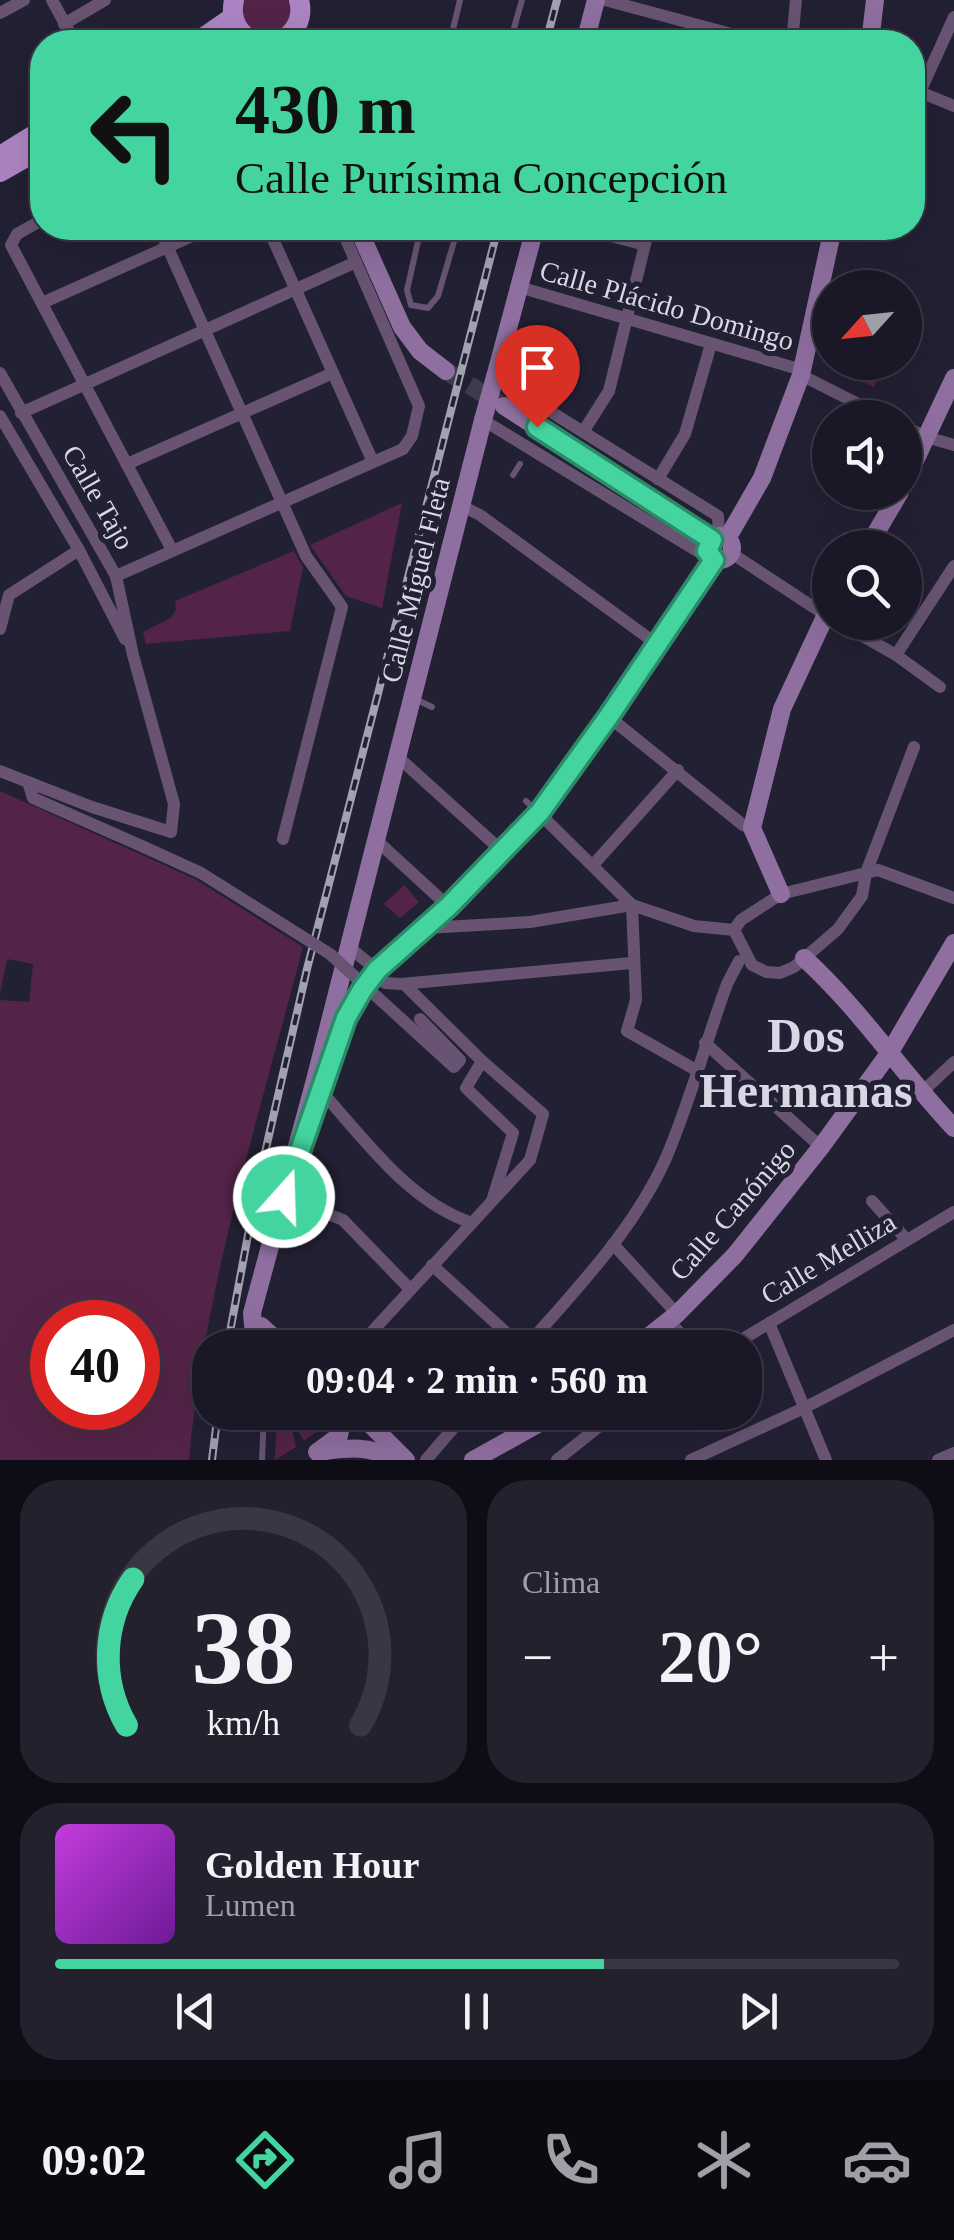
<!DOCTYPE html>
<html lang="es">
<meta charset="utf-8">
<style>
:root{--surface:#1a1826;--page:#23212e;--text:#f1f3f6;--muted:#9fa0a7;--line:#383743;--accent:#44d4a0}
body{margin:0;font-family:Georgia,serif;background:var(--page);color:var(--text);height:100vh;display:flex;flex-direction:column;font-size:38px;white-space:nowrap}
*{box-sizing:border-box;margin:0}
p{font-size:32px;color:var(--muted)}
.icon{flex:none;width:55px;height:55px;fill:none;stroke:currentColor;stroke-width:2;stroke-linecap:round;stroke-linejoin:round}
.map{position:relative;height:1460px;overflow:hidden}
.sheet{display:flex;flex-direction:column;gap:20px;padding:20px;background:#0e0d15;flex:1}
.sheet>*{flex:none}
.banner{position:absolute;left:30px;top:30px;width:895px;height:210px;border-radius:40px;box-shadow:0 10px 40px #0002,0 0 0 2px var(--line);background:#44d4a0;color:#111;overflow:hidden}
.needle{width:65px;rotate:243deg}
.tools{position:absolute;left:812px;top:270px;display:grid;gap:20px}
.tools a{display:grid;place-items:center;width:110px;height:110px;border-radius:50%;background:var(--surface);box-shadow:0 10px 40px #0002,0 0 0 2px var(--line);font-size:50px}
.speed{position:absolute;left:30px;top:1300px;display:flex;gap:20px;font-size:50px;font-weight:700;text-align:center}
.speed>*{display:grid;place-content:center;width:130px;height:130px;border-radius:50%;background:var(--surface);box-shadow:0 10px 40px #0002,0 0 0 2px var(--line);line-height:1}
.speed .limit{border:15px solid #d22;background:#fff;color:#111}
.pin{position:absolute;display:grid;place-items:center;width:85px;height:85px;color:#fff;margin:-102px -42px;border-radius:50% 50% 50% 0;rotate:-45deg;box-shadow:0 0 10px #0007}
.pin .icon{rotate:45deg}
.me{position:absolute;width:110px;margin:-55px;rotate:20deg;stroke-linejoin:round;filter:drop-shadow(0 0 8px #0008)}
.turn{display:flex;align-items:center;gap:35px;height:210px;padding:0 40px;font-size:45px}
.turn .icon{width:130px;height:130px;stroke-width:2.5}
.turn b{display:block;font-size:70px;line-height:85px}
.big{font-size:75px;font-weight:800;line-height:1.1}
.sheet .card{flex:1;display:flex;flex-direction:column;justify-content:center;gap:15px;min-width:0;padding:0 35px;border-radius:40px;background:var(--page)}
.sheet .dial{align-items:center;gap:0}
.dial svg{height:260px;overflow:visible;fill:none;stroke:var(--line);stroke-width:7;stroke-linecap:round;text-anchor:middle}
.dial text{fill:var(--text);stroke:none}
.song{display:flex;align-items:center;gap:30px}
.cover{width:120px;height:120px;border-radius:15px;background:linear-gradient(135deg,hsl(290 70% 55%),hsl(280 70% 35%))}
.played{height:10px;border-radius:5px;background:linear-gradient(90deg,var(--accent) 65%,var(--line) 65%)}
.keys{display:flex;justify-content:space-around;direction:ltr}
.heat{display:flex;justify-content:space-between;align-items:center;font-size:55px;direction:ltr}
.sheet .tiles{flex:1;display:grid;gap:20px;grid-template-columns:1fr 1fr}
.card:last-child{grid-column:span 2}
.trip{position:absolute;left:192px;top:1330px;width:570px;height:100px;border-radius:40px;background:var(--surface);box-shadow:0 10px 40px #0002,0 0 0 2px var(--line);font-weight:800;line-height:100px;text-align:center}
.tabs{display:flex;height:160px;justify-content:space-around;align-items:center;background:#0a0a0f;color:var(--muted)}
.tabs .icon{width:70px;height:70px}
.tabs .current{color:var(--accent)}
.tabs b{font-size:45px;color:var(--text)}
.map>svg:first-child{display:block}
.green{fill:#542448;fill-rule:evenodd}
.lines{fill:none;stroke-linecap:round;stroke-linejoin:round}
.secondary-tunnel{stroke:#3d3b4e;stroke-width:18;stroke-dasharray:18 9;stroke-linecap:butt}
.lane{stroke:#685472;stroke-width:6}
.street{stroke:#685472;stroke-width:12}
.secondary{stroke:#8f6fa0;stroke-width:18}
.primary{stroke:#ad84c3;stroke-width:20}
.rail-casing{stroke:#a2a1b0;stroke-width:8}
.rail{stroke:#222033;stroke-width:4;stroke-dasharray:11;stroke-linecap:butt}
.street-bridge{stroke:#685472;stroke-width:12}
.secondary-bridge{stroke:#8f6fa0;stroke-width:18}
.route-casing{stroke:#2c8a68;stroke-width:25}
.route{stroke:#44d4a0;stroke-width:18}
.labels{text-anchor:middle;stroke-width:10;stroke-linejoin:round;paint-order:stroke}
.street-label{font-size:28px;fill:#d8d7e4;stroke:#222033}
.town-label{font-size:48px;font-weight:bold;fill:#d8d7e4;stroke:#222033}
</style>
<div class="map">
<svg width="954" height="1460" viewBox="0 0 954 1460">
<rect width="100%" height="100%" fill="#222033"/>
<g class="green">
<path d="M 242,0 L 292,0 L 292,20 L 273,36 L 256,34 L 243,21 Z"/>
<path d="M 830,358 L 830,362 L 885,363 L 874,387 L 827,365 Z"/>
<path d="M 402,503 L 382,608 L 346,596 L 310,545 Z"/>
<path d="M 294,551 L 303,567 L 290,631 L 146,644 L 143,632 L 171,618 L 176,609 L 175,601 Z"/>
<path d="M 0,791 L 195,879 L 303,947 C 259,1116 205,1285 189,1460 L 0,1460 L 0,1000 L 29,1002 L 33,964 L 7,959 L 0,994 ZM 52,1322 L 138,1322 L 138,1408 L 52,1408 Z"/>
<path d="M 404,885 L 419,902 L 400,918 L 384,904 Z"/>
<path d="M 277,1413 L 288,1413 L 296,1447 L 275,1460 Z"/>
<path d="M 315,1413 L 331,1415 L 326,1424 L 304,1441 L 298,1431 Z"/>
</g>
<g class="lines">
<path class="secondary-tunnel" d="M 446,371 L 499,403"/>
<g class="lane">
<path d="M 450,42 L 460,0"/>
<path d="M 510,42 L 522,0"/>
<path d="M 421,228 L 407,290 L 411,305 L 428,308 L 438,296 L 458,228"/>
<path d="M 513,475 L 520,464"/>
<path d="M 415,699 L 432,707"/>
<path d="M 526,801 L 538,812"/>
<path d="M 262,1460 L 264,1412"/>
</g>
<g class="street">
<path d="M 52,0 L 75,42"/>
<path d="M 605,0 L 761,42"/>
<path d="M 0,13 L 24,0"/>
<path d="M 64,24 L 105,0"/>
<path d="M 697,42 L 701,26"/>
<path d="M 792,42 L 796,0"/>
<path d="M 915,90 L 954,106"/>
<path d="M 920,92 L 954,17"/>
<path d="M 42,220 L 17,234 L 11,245 L 172,550"/>
<path d="M 159,228 L 306,556 L 342,607 L 283,839"/>
<path d="M 268,228 L 373,462"/>
<path d="M 581,228 L 645,245"/>
<path d="M 519,287 L 802,370"/>
<path d="M 42,303 L 210,228"/>
<path d="M 0,373 L 116,576 L 133,655 L 174,804 L 171,832 L 92,807 L 0,771"/>
<path d="M 801,375 L 886,418"/>
<path d="M 495,377 L 718,516 L 719,536"/>
<path d="M 21,413 L 356,262"/>
<path d="M 0,416 L 79,550 L 125,639"/>
<path d="M 483,420 L 697,551 L 707,551"/>
<path d="M 905,427 L 926,437 L 954,445"/>
<path d="M 583,432 L 609,391 L 649,228"/>
<path d="M 127,464 L 333,373"/>
<path d="M 658,479 L 685,434 L 711,344"/>
<path d="M 462,506 L 480,515 L 658,645"/>
<path d="M 731,553 L 830,618"/>
<path d="M 116,576 L 403,449 L 412,436 L 419,406 L 341,228"/>
<path d="M 838,622 L 896,655 L 940,687"/>
<path d="M 0,629 L 9,595 L 79,550"/>
<path d="M 896,655 L 954,566"/>
<path d="M 609,717 L 743,825 L 752,828"/>
<path d="M 399,758 L 502,851"/>
<path d="M 28,782 L 33,798 L 144,847"/>
<path d="M 539,813 L 632,905 L 694,926 L 734,930"/>
<path d="M 375,839 L 449,907"/>
<path d="M 593,865 L 678,770"/>
<path d="M 632,905 L 636,1000 L 627,1031 L 696,1070"/>
<path d="M 426,928 L 530,922 L 632,905"/>
<path d="M 734,930 L 752,965 L 766,972 L 780,973 L 794,967 L 838,929 L 862,896 L 866,873 L 914,747"/>
<path d="M 734,930 L 741,920 L 781,894 L 878,870 L 954,898"/>
<path d="M 349,947 L 377,970 L 385,983 L 401,984 L 632,963"/>
<path d="M 404,984 L 482,1061"/>
<path d="M 705,1043 L 821,1147"/>
<path d="M 322,1092 C 365,1140 409,1202 472,1223 L 530,1160 L 543,1114 L 482,1061 L 466,1088 L 513,1133 L 492,1201"/>
<path d="M 921,1093 L 954,1062"/>
<path d="M 284,1197 L 343,1220 L 410,1289"/>
<path d="M 872,1201 L 907,1240"/>
<path d="M 613,1244 L 677,1314"/>
<path d="M 432,1265 L 523,1348"/>
<path d="M 669,1320 L 692,1348"/>
<path d="M 769,1323 L 826,1460"/>
<path d="M 357,1348 L 472,1223"/>
<path d="M 525,1348 C 576,1289 634,1230 666,1158 C 690,1102 706,1041 727,984 L 739,961"/>
<path d="M 728,1348 L 954,1212"/>
<path d="M 426,1460 L 467,1412"/>
<path d="M 557,1460 L 617,1412"/>
<path d="M 691,1460 L 806,1407 L 954,1330"/>
<path d="M 938,1460 L 954,1453"/>
</g>
<g class="secondary">
<path d="M 585,42 L 596,0"/>
<path d="M 870,42 L 875,0"/>
<path d="M 358,228 L 402,327 L 420,351 L 446,371"/>
<path d="M 495,377 L 535,228"/>
<path d="M 504,406 L 712,540"/>
<path d="M 905,482 L 954,378"/>
<circle cx="720" cy="548" r="12"/>
<path d="M 728,537 L 762,478 L 801,375 L 833,228"/>
<path d="M 867,548 L 900,492"/>
<path d="M 781,894 L 752,828 L 782,709 L 830,606"/>
<path d="M 804,958 C 860,1009 902,1073 954,1128"/>
<path d="M 330,1069 L 346,1018 L 377,970 L 449,907 L 539,813 L 609,717 L 714,560"/>
<path d="M 261,1326 L 285,1348"/>
<path d="M 266,1348 L 253,1325 L 252,1313 L 315,1080 L 483,420"/>
<path d="M 634,1348 L 677,1314 L 735,1255 L 821,1147 L 890,1052 L 954,943"/>
<path d="M 358,1412 L 406,1460"/>
<path d="M 320,1450 L 339,1436 L 342,1421 L 336,1412"/>
<path d="M 317,1452 C 342,1449 370,1443 391,1460"/>
<path d="M 473,1460 L 538,1424 L 553,1412"/>
</g>
<g class="primary">
<path d="M 234,0 C 230,19 237,34 255,42"/>
<path d="M 197,42 L 233,17"/>
<path d="M 279,42 C 295,33 304,19 299,0"/>
<path d="M 0,156 L 42,130"/>
<path d="M 0,172 L 42,148"/>
</g>
<defs>
<g id="rail">
<path d="M 546,42 L 557,0"/>
<path d="M 227,1348 L 256,1192 L 307,969 L 498,228"/>
<path d="M 212,1460 L 218,1412"/>
</g>
</defs>
<use href="#rail" class="rail-casing"/>
<use href="#rail" class="rail"/>
<path class="street-bridge" d="M 144,847 L 201,873 L 330,954 L 454,1067 L 460,1060 L 420,1019"/>
<path class="secondary-bridge" d="M 483,420 L 495,377"/>
</g>
<g class="lines">
<defs>
<path id="route" d="M 284,1197 L 346,1018 L 362,990 L 377,970 L 448,907 L 540,812 L 609,716 L 714,560 L 707,551 L 712,540 L 537,427"/>
</defs>
<use href="#route" class="route-casing"/>
<use href="#route" class="route"/>
</g>
<g class="labels">
<g class="street-label">
<text transform="translate(667 305) rotate(16)" y="10">Calle Plácido Domingo</text>
<text transform="translate(99 497) rotate(60)" y="10">Calle Tajo</text>
<text transform="translate(415 580) rotate(-76)" y="10">Calle Miguel Fleta</text>
<text transform="translate(732 1210) rotate(-49)" y="10">Calle Canónigo</text>
<text transform="translate(828 1258) rotate(-31)" y="10">Calle Melliza</text>
</g>
<g class="town-label">
<text x="806" y="1052">Dos<tspan x="806" dy="55">Hermanas</tspan></text>
</g>
</g>
</svg>
<div class="tools">
<a><svg class="needle" viewBox="-14 -14 28 28"><path d="M0-13l5 13h-10z" fill="#e53935"/><path d="M0 13l5-13h-10z" fill="#9fa0a7"/></svg></a>
<a><svg class="icon" aria-label="sound" viewBox="0 0 24 24"><path d="M4 9h4l5-4v14l-5-4H4zM17 9q2 3 0 6"/></svg></a>
<a><svg class="icon" aria-label="search" viewBox="0 0 24 24"><circle cx="10" cy="10" r="6"/><path d="M15 15l6 6"/></svg></a>
</div>
<div class="speed"><div class="limit">40</div></div>
<div class="pin" style="left:537px;top:427px;background:#d93025"><svg class="icon" aria-label="arrive" viewBox="0 0 24 24"><path d="M6 21V4h12l-3 4 3 4H6"/></svg></div>
<svg class="me" style="left:284px;top:1197px" viewBox="-20 -20 40 40"><circle r="17" fill="#44d4a0" stroke="#fff" stroke-width="3"/><path d="M0-11L8 9 0 5-8 9z" fill="#fff"/></svg>
<div class="trip">09:04 · 2 min · 560 m</div>
<div class="banner">
<div class="turn"><svg class="icon" aria-label="left" viewBox="0 0 24 24"><path d="M17 20v-9H6M10 6l-5 5 5 5"/></svg><div><b>430 m</b>Calle Purísima Concepción</div></div>
</div>
</div>
<section class="sheet">
<div class="tiles">
<div class="card dial"><svg viewBox="0 0 100 80">
<path d="M14 69A42 42 0 1 1 86 69"/>
<path d="M14 69A42 42 0 0 1 16 24" stroke="#44d4a0"/>
<text x="50" y="56" font-size="32" font-weight="700">38</text>
<text x="50" y="72" font-size="11">km/h</text>
</svg></div>
<div class="card"><p>Clima</p>
<div class="heat"><a>−</a><b class="big">20°</b><a>+</a></div>
</div>
<div class="card">
<div class="song"><i class="cover"></i><div><b>Golden Hour</b><p>Lumen</p></div></div>
<div class="played"></div>
<div class="keys"><svg class="icon" aria-label="previous" viewBox="0 0 24 24"><path d="M18 5L8 12l10 7zM5 5v14"/></svg><svg class="icon" aria-label="pause" viewBox="0 0 24 24"><path d="M8 5v14M16 5v14"/></svg><svg class="icon" aria-label="next" viewBox="0 0 24 24"><path d="M6 5l10 7-10 7zM19 5v14"/></svg></div>
</div>
</div>
</section>
<nav class="tabs">
<b>09:02</b>
<svg class="icon current" aria-label="directions" viewBox="0 0 24 24"><path d="M12 3l9 9-9 9-9-9zM9 14v-3h6M13 9l2 2-2 2"/></svg>
<svg class="icon" aria-label="music" viewBox="0 0 24 24"><path d="M9 18V5l10-2v13"/><circle cx="6" cy="18" r="3"/><circle cx="16" cy="16" r="3"/></svg>
<svg class="icon" aria-label="phone" viewBox="0 0 24 24"><path d="M5 4h4l2 5-3 2q2 4 5 5l2-3 5 2v4C11 20 4 13 5 4z"/></svg>
<svg class="icon" aria-label="climate" viewBox="0 0 24 24"><path d="M12 3v18M4 7l16 10M4 17L20 7"/></svg>
<svg class="icon" aria-label="car" viewBox="0 0 24 24"><path d="M5 17H2v-5l4-1 3-4h7l3 4 3 1v5h-3M9 17h6M6 11h13"/><circle cx="7" cy="17" r="2"/><circle cx="17" cy="17" r="2"/></svg>
</nav>
